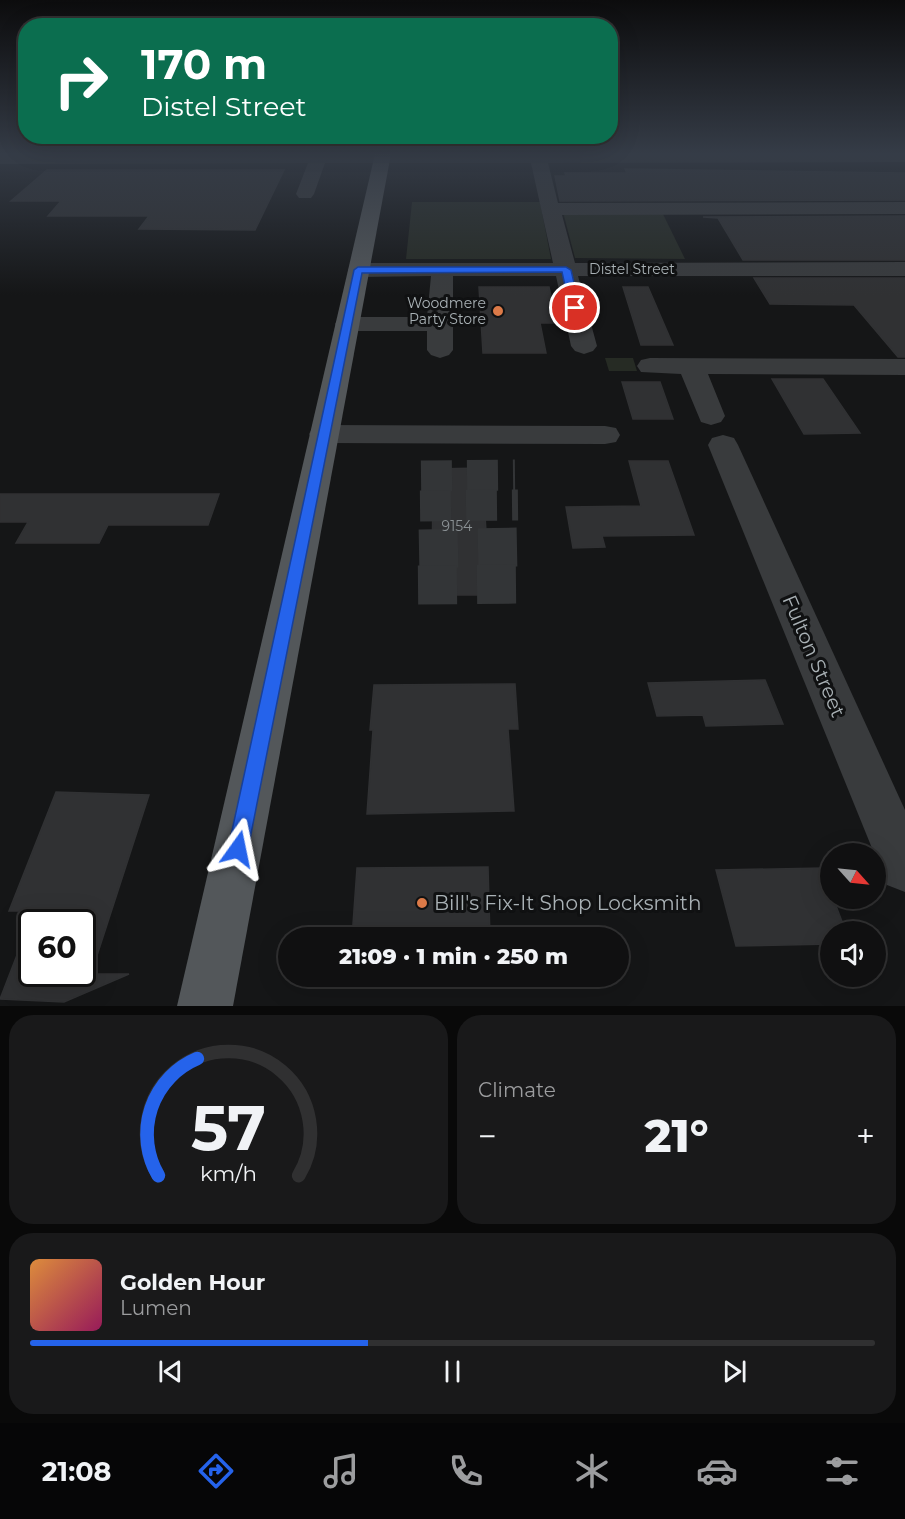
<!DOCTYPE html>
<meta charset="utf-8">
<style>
:root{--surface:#101011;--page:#19191a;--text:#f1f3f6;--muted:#9c9d9f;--line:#303031;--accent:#2563eb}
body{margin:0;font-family:Montserrat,sans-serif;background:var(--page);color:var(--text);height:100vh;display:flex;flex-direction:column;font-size:22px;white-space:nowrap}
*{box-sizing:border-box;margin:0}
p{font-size:20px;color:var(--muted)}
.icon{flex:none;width:33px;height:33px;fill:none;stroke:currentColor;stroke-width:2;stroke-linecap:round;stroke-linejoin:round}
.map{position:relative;height:1006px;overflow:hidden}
.side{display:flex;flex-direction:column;gap:9px;padding:9px;background:#090909;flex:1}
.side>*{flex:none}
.top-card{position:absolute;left:18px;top:18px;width:600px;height:126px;border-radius:24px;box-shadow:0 6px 24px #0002,0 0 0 2px var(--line);background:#0b6e4f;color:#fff;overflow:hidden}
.needle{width:39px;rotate:117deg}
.buttons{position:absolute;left:820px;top:843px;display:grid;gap:12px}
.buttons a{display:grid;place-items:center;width:66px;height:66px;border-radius:50%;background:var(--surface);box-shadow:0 6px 24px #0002,0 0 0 2px var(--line);font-size:30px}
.speed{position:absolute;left:18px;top:909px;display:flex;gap:12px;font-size:30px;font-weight:700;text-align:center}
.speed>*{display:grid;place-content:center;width:78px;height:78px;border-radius:50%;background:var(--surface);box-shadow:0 6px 24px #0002,0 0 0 2px var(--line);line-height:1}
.speed .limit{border:3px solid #111;border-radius:9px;background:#fff;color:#111}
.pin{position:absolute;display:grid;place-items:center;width:51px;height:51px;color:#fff;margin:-26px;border:3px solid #fff;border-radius:50%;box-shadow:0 2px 6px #0007}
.me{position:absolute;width:66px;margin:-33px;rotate:12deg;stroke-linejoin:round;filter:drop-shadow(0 0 4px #0008)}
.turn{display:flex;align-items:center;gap:21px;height:126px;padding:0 24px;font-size:27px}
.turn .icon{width:78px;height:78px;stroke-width:2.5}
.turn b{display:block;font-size:42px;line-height:51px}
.big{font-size:45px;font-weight:800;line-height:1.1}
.side .tile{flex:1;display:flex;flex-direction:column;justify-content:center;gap:9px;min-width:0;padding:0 21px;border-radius:24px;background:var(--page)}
.side .dial{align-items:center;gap:0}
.dial svg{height:156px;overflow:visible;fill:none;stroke:var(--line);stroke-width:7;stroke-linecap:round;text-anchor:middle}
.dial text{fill:var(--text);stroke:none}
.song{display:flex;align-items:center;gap:18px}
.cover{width:72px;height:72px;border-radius:9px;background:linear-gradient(135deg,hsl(30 70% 55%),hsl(330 70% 35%))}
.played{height:6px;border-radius:3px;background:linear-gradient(90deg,var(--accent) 40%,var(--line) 40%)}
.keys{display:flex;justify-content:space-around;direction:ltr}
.heat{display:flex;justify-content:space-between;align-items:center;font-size:33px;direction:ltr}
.side .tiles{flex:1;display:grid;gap:9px;grid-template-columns:1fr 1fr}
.tile:last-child{grid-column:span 2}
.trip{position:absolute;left:278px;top:927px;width:351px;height:60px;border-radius:30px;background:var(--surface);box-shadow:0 6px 24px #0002,0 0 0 2px var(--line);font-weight:800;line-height:60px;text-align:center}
.tab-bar{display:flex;height:96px;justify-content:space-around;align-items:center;background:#060607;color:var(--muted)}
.tab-bar .icon{width:42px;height:42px}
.tab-bar .on{color:var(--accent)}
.tab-bar b{font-size:27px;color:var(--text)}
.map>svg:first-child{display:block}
.green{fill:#262b24}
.building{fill:#303133;stroke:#303133;stroke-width:1.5;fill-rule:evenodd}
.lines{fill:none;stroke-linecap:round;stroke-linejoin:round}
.minor-tunnel-far1{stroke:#333537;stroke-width:31;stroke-dasharray:31 15;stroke-linecap:butt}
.minor-tunnel{stroke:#333537;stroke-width:39;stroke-dasharray:39 20;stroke-linecap:butt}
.minor{fill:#393b3d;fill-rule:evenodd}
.major{fill:#53575a;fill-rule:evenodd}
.route{fill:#2563eb;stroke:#184099;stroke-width:1.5}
.poi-dot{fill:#dc7a48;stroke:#101112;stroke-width:2}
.labels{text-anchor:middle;stroke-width:6;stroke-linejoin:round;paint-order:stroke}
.far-street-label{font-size:14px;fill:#a9b1b5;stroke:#101112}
.far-poi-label{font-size:14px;fill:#a9b1b5;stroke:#101112;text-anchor:end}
.number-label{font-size:14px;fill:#8b9194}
.near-street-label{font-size:20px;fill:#a9b1b5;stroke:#101112}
.near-poi-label{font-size:20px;fill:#a9b1b5;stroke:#101112;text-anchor:start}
</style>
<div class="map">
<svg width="905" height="1006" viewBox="0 0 905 1006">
<rect width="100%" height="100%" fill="#151617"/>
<g class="green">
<path d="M 412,202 L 540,202 L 551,259 L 406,259 Z"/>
<path d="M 563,212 L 662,212 L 685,259 L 575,258 Z"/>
<path d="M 605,358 L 633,358 L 637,371 L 609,371 Z"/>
</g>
<g class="building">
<path d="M 625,169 L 905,173 L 905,200 L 560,201 L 555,176 L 566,176 L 565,173 L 627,173 Z"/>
<path d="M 47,170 L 284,170 L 255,230 L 139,229 L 149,216 L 48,216 L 61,201 L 11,201 Z"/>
<path d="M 905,216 L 905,260 L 743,260 L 718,218 L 703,217 Z"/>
<path d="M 754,278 L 905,278 L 905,357 L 898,357 L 854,305 L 770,304 Z"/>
<path d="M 479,287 L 549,287 L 557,323 L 540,323 L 546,353 L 483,353 Z"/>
<path d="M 623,287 L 648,287 L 673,345 L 641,345 Z"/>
<path d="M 772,379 L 823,379 L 860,433 L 804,434 Z"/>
<path d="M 622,382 L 660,382 L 673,419 L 633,419 Z"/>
<path d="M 629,461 L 668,461 L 694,535 L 602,536 L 605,547 L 573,548 L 566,507 L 641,506 Z"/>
<path d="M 482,468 L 490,595 L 432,595 L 433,469 Z"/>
<path d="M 0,494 L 219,494 L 208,525 L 108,525 L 99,543 L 16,543 L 28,522 L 0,522 Z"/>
<path d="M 765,680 L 783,724 L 706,726 L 703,715 L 657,716 L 648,683 Z"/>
<path d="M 515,684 L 518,729 L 508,729 L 514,811 L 367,814 L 373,730 L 370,730 L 374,685 Z"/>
<path d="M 56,792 L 149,795 L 91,974 L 129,974 L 64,1002 L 0,999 L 34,911 L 9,911 ZM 32,922 L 82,922 L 82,974 L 32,974 Z"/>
<path d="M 488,867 L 490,938 L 352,938 L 357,868 Z"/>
<path d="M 822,868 L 831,892 L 831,898 L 833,898 L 846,932 L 831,932 L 831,944 L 736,946 L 716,870 Z"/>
</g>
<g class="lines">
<g class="minor-tunnel-far1">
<path d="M 421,476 L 515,475"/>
<path d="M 420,506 L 518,505"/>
</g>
<g class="minor-tunnel">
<path d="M 419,549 L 523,547"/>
<path d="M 418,585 L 528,584"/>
</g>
<g class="minor">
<path d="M 0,154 L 905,154 L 905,162 L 548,163 L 558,203 L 905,202 L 905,214 L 562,215 L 575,263 L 905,262 L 905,276 L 578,276 L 597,346 L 593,351 L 584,354 L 575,351 L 571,346 L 556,276 L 453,276 L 453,350 L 449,355 L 440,358 L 431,355 L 427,350 L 427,331 L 347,331 L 338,329 L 335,324 L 338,319 L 347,317 L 427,317 L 431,276 L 359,277 L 351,275 L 348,270 L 351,265 L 359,263 L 553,263 L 531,163 L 325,163 L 314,194 L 311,198 L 299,198 L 296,194 L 308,163 L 0,164 Z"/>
<path d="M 650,358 L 905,359 L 905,375 L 708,374 L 725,416 L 721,422 L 711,425 L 701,422 L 681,374 L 641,372 L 637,366 L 641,360 Z"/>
<path d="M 324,425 L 605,426 L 616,428 L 620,435 L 616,442 L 605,444 L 324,443 L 313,441 L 309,434 L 313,427 Z"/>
<path d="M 723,435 L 734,438 L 738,445 L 905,810 L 905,892 L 887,885 L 708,445 L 712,438 Z"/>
</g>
<path class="major" d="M 375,154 L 391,154 L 233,1006 L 177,1006 Z"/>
</g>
<linearGradient id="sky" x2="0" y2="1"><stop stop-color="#0c0c0d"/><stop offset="0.52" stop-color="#353c47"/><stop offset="1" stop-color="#353c47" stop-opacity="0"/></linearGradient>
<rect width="905" height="295" fill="url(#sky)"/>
<path class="route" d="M 358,267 L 566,267 L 571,270 L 580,308 L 575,311 L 570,308 L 562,272 L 362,273 L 248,849 L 245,857 L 238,860 L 231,857 L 228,849 L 354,270 Z"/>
<g class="poi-dot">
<circle cx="498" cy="311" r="6"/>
<circle cx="422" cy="903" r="6"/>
</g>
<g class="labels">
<g class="far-street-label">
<text x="632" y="274">Distel Street</text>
</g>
<g class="far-poi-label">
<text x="486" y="308">Woodmere<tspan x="486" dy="16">Party Store</tspan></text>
</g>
<g class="number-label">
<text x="457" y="531">9154</text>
</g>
<g class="near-street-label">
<text transform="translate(814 656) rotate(67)" y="7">Fulton Street</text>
</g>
<g class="near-poi-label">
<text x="434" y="910">Bill's Fix-It Shop Locksmith</text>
</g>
</g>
</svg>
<div class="buttons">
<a><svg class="needle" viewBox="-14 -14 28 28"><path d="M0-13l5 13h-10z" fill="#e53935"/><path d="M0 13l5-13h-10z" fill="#9c9d9f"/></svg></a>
<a><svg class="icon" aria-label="sound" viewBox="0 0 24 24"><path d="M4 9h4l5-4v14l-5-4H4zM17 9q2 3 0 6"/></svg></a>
</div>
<div class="speed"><div class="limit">60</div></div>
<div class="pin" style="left:575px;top:308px;background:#d93025"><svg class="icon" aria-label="arrive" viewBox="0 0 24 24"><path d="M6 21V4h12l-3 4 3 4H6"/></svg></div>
<svg class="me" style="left:238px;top:849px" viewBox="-20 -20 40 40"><path d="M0-17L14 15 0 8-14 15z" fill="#2563eb" stroke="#fff" stroke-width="4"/></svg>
<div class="trip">21:09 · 1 min · 250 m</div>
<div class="top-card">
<div class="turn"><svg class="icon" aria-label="right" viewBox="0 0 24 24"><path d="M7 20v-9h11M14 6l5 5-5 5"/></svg><div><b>170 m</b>Distel Street</div></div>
</div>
</div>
<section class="side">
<div class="tiles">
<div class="tile dial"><svg viewBox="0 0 100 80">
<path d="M14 69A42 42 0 1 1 86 69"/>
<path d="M14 69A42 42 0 0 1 34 9" stroke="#2563eb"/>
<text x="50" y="56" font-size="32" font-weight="700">57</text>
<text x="50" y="72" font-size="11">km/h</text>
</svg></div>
<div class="tile"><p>Climate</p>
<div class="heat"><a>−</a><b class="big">21°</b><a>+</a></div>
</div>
<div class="tile">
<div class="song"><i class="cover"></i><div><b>Golden Hour</b><p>Lumen</p></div></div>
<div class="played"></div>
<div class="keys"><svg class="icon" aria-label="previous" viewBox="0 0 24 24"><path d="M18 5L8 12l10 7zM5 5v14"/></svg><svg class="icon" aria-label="pause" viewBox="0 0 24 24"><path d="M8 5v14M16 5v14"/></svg><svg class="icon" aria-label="next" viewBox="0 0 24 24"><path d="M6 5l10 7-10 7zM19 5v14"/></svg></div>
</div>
</div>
</section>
<nav class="tab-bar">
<b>21:08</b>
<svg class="icon on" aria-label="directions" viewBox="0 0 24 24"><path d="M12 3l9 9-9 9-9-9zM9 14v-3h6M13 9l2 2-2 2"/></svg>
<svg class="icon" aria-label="music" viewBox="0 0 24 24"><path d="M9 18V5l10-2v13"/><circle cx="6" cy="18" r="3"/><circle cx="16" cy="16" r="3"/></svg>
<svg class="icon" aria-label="phone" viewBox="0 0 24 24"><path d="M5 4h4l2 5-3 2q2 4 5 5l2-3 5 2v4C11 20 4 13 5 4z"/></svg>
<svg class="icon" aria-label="climate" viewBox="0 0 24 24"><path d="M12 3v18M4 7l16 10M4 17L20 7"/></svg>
<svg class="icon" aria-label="car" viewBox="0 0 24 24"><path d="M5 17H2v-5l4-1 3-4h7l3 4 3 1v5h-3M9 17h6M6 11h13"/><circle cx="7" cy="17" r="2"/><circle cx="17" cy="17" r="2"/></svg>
<svg class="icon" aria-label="filters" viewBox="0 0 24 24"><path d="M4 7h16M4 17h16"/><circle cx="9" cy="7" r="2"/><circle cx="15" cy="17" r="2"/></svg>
</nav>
